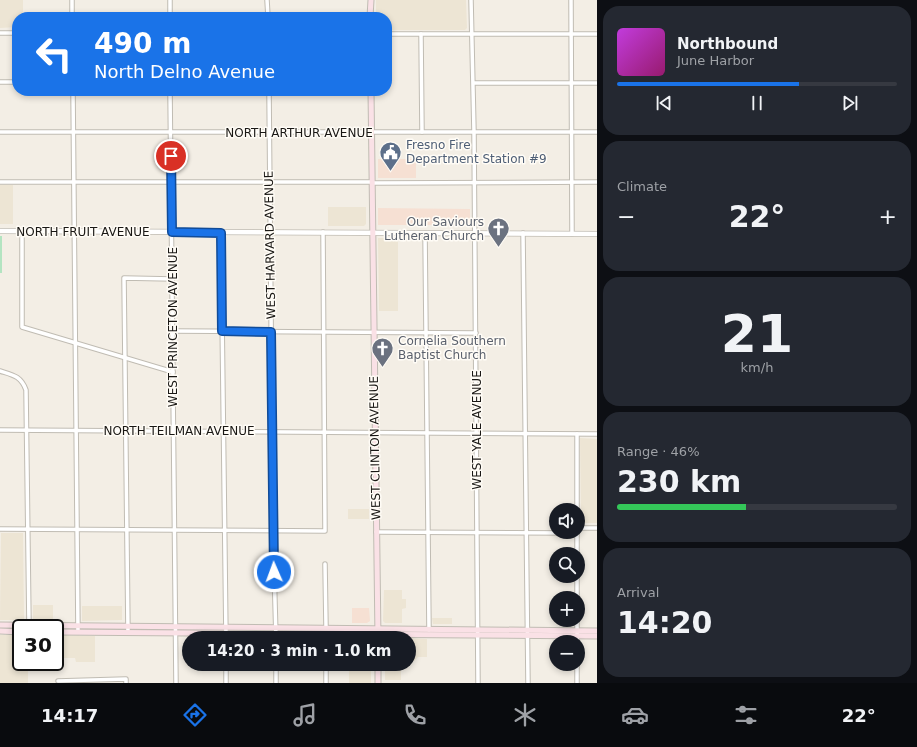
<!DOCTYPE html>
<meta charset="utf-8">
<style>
:root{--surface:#171b24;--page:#242831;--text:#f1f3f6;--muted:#9ea1a6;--line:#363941;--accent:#1a73e8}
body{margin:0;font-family:"DejaVu Sans",sans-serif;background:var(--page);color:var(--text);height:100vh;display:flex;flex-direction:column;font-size:15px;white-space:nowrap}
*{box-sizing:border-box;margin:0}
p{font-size:13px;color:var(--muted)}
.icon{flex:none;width:22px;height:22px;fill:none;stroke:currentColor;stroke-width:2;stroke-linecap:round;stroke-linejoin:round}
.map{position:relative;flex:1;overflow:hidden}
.drawer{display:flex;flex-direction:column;gap:6px;padding:6px;background:#0d0f14;width:320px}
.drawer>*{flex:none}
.banner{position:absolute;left:12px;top:12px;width:380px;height:84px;border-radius:16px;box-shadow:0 2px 6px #0003;background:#1a73e8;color:#fff;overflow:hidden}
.tools{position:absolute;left:549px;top:503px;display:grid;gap:8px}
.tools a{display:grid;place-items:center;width:36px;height:36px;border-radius:50%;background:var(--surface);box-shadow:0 2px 6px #0003;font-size:20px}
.speed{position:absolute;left:12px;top:619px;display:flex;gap:8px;font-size:20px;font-weight:700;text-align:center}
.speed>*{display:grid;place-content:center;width:52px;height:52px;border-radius:50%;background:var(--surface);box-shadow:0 2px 6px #0003;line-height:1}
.speed .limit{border:2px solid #111;border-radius:6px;background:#fff;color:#111}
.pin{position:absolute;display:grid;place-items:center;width:34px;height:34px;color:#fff;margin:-17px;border:2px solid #fff;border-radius:50%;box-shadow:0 1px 4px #0007}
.me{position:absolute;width:44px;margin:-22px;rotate:358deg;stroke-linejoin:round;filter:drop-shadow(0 0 3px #0008)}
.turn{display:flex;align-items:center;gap:14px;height:84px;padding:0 16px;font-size:18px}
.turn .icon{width:52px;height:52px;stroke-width:2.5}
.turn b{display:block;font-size:28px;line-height:34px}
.big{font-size:30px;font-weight:700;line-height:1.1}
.drawer .card{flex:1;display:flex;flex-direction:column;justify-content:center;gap:6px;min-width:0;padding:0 14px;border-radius:16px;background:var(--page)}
.drawer .dial{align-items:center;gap:0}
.dial b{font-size:52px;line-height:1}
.song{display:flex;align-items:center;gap:12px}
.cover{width:48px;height:48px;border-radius:6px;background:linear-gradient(135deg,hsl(290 70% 55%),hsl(320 70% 35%))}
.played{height:4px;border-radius:2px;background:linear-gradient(90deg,var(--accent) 65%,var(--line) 65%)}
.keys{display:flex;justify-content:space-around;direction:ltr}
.heat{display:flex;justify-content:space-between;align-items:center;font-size:22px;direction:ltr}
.charge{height:6px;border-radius:3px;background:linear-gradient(90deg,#34c759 46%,var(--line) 0)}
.trip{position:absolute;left:182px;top:631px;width:234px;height:40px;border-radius:20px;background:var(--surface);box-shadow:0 2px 6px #0003;font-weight:700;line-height:40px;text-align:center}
.menu{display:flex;height:64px;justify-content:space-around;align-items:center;background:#090b0e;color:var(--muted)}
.menu .icon{width:28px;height:28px}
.menu .on{color:var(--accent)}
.menu b{font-size:18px;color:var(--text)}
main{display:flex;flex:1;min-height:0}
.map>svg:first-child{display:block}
.built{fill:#ede5d4}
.industrial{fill:#f6e0d3}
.green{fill:#b3e4c1}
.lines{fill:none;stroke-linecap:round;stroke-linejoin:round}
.minor-casing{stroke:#c0bcb3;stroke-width:5.5}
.tertiary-casing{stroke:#c0bcb3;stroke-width:6}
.secondary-casing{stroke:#c0bcb3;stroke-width:7}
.minor{stroke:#fff;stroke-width:3.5}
.tertiary{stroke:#fff;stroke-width:4.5}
.secondary{stroke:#fae1e6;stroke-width:5}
.route-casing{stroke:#114b97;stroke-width:10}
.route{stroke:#1a73e8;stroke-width:7}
.labels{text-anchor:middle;stroke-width:3;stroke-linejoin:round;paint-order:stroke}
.street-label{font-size:12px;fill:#191714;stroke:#fffcf6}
.service-label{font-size:12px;fill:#4e5e75;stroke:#fffcf6;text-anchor:start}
.worship-label{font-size:12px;fill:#5b616d;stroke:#fffcf6;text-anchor:end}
</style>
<main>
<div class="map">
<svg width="597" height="683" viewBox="0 0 597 683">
<rect width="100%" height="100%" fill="#f3eee5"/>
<g class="built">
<path d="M 0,0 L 23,0 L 23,17 L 17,17 L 17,27 L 0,28 Z"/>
<path d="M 376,0 L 466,0 L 467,28 L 465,30 L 387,30 L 387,17 L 376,17 Z"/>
<rect x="0" y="185" width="13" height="39"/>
<path d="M 328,207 L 366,207 L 366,224 L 364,226 L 328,226 Z"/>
<path d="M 378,238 L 398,238 L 398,311 L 379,311 Z"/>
<path d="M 580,438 L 597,439 L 597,523 L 581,523 Z"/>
<rect x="348" y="509" width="21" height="10"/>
<path d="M 1,533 L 23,533 L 24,620 L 0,620 Z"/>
<path d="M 384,590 L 402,590 L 402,599 L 406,599 L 406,608 L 402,609 L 402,623 L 385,623 L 383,621 Z"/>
<rect x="33" y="605" width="20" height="15"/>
<path d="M 82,606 L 122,606 L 122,620 L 82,621 Z"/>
<path d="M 432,618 L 452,618 L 452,624 L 433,624 Z"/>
<path d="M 0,635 L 21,635 L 21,662 L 28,662 L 28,683 L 0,683 Z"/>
<path d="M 57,635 L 95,636 L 95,662 L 76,662 L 75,658 L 58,658 Z"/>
<path d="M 409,638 L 427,639 L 427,657 L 418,657 L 414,661 L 409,661 Z"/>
<rect x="349" y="664" width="22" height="19"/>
<rect x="385" y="664" width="16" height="16"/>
</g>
<g class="industrial">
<rect x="378" y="159" width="38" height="19"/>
<path d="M 378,208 L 470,209 L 470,225 L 378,225 Z"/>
<path d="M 352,608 L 369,608 L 370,621 L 367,623 L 352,623 Z"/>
</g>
<rect class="green" x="0" y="236" width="2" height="37"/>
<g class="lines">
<defs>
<g id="minor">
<path d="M 170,0 L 170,17"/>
<path d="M 267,0 L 268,17"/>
<path d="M 471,0 L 474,132 L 478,683"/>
<path d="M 571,0 L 572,234"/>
<path d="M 72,17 L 72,0"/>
<path d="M 0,33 L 17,33"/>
<path d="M 387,34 L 597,34"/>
<path d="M 421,34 L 422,132"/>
<path d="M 0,82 L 17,82"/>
<path d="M 474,83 L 597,83"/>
<path d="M 73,91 L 78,632"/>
<path d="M 170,91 L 176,683"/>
<path d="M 269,91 L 273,531 L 276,638"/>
<path d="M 0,132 L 597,132"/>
<path d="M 0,182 L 372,182"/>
<path d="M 372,183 L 597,182"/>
<path d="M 22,232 L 22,327 L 173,372"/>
<path d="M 221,233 L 226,638"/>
<path d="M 425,233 L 429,630"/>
<path d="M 523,233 L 528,683"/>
<path d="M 173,331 L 476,333"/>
<path d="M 0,371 C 13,375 21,376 26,390 L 29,625"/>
<path d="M 0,430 L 597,434"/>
<path d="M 577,434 L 577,510"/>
<path d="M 578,528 L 597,528"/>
<path d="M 0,529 L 325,531 L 323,232"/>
<path d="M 376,532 L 577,533"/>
<path d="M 577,532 L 577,554"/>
<path d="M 325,564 L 326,627"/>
<path d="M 577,576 L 577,598"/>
<path d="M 577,620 L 577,642"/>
<path d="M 128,632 L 124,278 L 172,279"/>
<path d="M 226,664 L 226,683"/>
<path d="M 276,664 L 276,683"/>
<path d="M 577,664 L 577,683"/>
<path d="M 58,681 L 126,679 L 126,683"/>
<path d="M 326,683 L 326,664"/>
</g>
<path id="tertiary" d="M 0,231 L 597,234"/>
<g id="secondary">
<path d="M 370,17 L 371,0"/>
<path d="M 371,91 L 378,638"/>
<path d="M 0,625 L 597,631"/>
<path d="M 0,631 L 21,632"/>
<path d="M 55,632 L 597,636"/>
<path d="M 378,664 L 378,683"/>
</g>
</defs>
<use href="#minor" class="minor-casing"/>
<use href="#tertiary" class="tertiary-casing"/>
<use href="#secondary" class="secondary-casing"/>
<use href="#minor" class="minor"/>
<use href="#tertiary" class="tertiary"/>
<use href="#secondary" class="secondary"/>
</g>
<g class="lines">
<defs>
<path id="route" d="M 171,156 L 172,232 L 221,233 L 222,331 L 271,332 L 274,572"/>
</defs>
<use href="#route" class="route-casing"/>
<use href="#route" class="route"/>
</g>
<defs>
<symbol id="civic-pin" viewBox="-11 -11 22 30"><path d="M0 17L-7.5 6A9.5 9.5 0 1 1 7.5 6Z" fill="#5c6f8a" stroke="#fffcf6"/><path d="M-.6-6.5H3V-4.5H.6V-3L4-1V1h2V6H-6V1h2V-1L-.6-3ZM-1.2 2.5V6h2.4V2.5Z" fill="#fff"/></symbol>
<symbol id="church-pin" viewBox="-11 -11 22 30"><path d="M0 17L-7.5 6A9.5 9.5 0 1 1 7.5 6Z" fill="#6b7280" stroke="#fffcf6"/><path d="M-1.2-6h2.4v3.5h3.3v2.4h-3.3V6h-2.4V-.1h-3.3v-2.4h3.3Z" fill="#fff"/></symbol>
</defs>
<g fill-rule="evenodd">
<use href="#civic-pin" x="378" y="140" width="25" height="34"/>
<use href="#church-pin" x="486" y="216" width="25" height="34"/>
<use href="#church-pin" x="370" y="336" width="25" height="34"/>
</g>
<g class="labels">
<g class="street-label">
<text x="299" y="137">NORTH ARTHUR AVENUE</text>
<text x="83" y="236">NORTH FRUIT AVENUE</text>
<text transform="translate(270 245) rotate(-91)" y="4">WEST HARVARD AVENUE</text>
<text transform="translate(173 327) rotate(-90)" y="4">WEST PRINCETON AVENUE</text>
<text transform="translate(477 430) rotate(-90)" y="4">WEST YALE AVENUE</text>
<text x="179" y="435">NORTH TEILMAN AVENUE</text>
<text transform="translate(375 448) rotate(-91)" y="4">WEST CLINTON AVENUE</text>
</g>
<g class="service-label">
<text x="406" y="149">Fresno Fire<tspan x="406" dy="14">Department Station #9</tspan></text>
</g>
<g class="worship-label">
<text x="484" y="226">Our Saviours<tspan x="484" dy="14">Lutheran Church</tspan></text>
<text x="398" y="345" text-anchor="start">Cornelia Southern<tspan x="398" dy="14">Baptist Church</tspan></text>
</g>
</g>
</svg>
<div class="tools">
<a><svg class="icon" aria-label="sound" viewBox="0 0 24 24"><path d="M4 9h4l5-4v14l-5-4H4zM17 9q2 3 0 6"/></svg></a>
<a><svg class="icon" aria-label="search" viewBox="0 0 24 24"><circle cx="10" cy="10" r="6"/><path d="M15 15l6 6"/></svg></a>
<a>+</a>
<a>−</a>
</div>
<div class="speed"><div class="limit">30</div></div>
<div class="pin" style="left:171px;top:156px;background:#d93025"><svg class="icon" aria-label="arrive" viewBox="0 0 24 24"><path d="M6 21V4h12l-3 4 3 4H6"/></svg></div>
<svg class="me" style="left:274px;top:572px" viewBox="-20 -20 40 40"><circle r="17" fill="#1a73e8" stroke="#fff" stroke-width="3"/><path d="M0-11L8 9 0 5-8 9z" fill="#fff"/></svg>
<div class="trip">14:20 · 3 min · 1.0 km</div>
<div class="banner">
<div class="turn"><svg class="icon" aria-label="left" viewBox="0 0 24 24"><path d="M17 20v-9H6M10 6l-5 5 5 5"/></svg><div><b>490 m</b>North Delno Avenue</div></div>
</div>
</div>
<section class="drawer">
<div class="card">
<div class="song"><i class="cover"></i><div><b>Northbound</b><p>June Harbor</p></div></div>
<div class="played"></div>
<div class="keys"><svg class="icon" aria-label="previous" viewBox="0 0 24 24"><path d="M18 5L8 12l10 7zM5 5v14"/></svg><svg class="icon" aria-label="pause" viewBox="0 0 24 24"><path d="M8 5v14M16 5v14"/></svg><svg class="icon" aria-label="next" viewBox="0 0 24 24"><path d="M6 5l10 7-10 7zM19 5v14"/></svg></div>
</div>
<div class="card"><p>Climate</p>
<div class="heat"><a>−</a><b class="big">22°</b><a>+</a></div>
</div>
<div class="card dial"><b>21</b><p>km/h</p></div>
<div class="card"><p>Range · 46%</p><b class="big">230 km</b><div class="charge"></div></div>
<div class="card"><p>Arrival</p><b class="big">14:20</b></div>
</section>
</main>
<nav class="menu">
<b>14:17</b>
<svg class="icon on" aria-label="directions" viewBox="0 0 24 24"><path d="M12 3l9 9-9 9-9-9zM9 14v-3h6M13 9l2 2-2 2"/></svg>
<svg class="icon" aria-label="music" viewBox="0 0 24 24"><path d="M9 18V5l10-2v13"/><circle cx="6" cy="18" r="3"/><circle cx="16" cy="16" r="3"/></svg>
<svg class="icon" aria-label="phone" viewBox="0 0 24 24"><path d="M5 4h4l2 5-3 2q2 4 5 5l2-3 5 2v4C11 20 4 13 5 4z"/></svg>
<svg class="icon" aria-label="climate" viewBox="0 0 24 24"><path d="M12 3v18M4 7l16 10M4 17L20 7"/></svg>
<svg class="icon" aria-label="car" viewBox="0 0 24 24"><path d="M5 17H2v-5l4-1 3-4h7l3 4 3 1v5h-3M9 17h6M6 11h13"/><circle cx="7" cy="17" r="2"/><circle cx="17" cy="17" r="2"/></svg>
<svg class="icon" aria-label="filters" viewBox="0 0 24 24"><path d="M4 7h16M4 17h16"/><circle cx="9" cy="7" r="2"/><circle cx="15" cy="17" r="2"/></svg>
<b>22°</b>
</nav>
